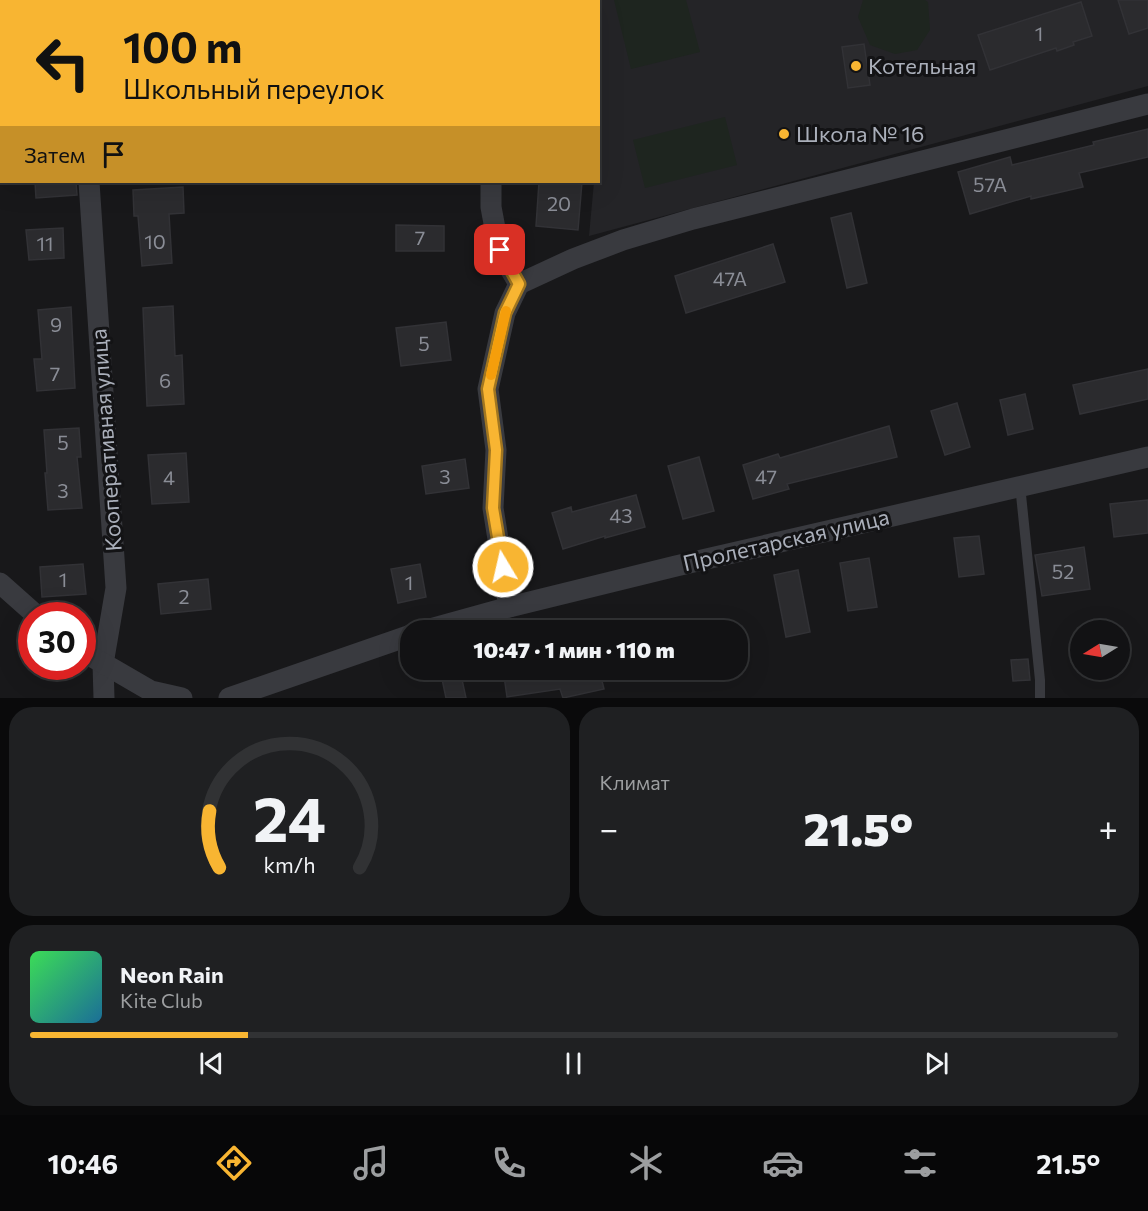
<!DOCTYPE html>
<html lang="ru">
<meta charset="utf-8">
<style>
:root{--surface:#121214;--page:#1f2022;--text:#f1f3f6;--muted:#9c9ea0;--line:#313234;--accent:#f8b532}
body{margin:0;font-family:Commissioner,sans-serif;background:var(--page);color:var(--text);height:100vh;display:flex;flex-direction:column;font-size:22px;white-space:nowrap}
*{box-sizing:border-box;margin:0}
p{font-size:20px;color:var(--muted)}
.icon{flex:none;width:33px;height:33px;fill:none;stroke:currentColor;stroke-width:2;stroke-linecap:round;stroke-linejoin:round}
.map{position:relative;height:698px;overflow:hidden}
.side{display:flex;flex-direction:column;gap:9px;padding:9px;background:#0a0a0b;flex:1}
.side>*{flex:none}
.guide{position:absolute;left:0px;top:0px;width:600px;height:183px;box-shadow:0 6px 24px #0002,0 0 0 2px var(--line);background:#f8b532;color:#111;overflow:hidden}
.needle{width:39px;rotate:259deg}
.tools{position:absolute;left:1070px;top:620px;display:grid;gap:12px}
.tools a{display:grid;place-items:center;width:60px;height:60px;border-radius:50%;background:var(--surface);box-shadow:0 6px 24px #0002,0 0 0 2px var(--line);font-size:30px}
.speed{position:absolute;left:18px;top:602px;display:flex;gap:12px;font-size:30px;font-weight:700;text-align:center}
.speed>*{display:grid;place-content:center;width:78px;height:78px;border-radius:50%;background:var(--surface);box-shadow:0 6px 24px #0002,0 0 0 2px var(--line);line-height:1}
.speed .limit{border:9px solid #d22;background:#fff;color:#111}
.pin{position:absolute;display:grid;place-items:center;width:51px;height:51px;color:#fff;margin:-26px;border-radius:12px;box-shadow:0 3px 9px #0006}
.me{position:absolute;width:66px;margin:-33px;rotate:351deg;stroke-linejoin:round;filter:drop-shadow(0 0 4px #0008)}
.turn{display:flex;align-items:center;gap:21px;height:126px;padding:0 24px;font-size:27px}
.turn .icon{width:78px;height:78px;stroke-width:2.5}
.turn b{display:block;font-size:42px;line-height:51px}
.then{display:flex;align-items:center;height:57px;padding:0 24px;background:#0003;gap:12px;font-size:22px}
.big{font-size:45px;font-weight:800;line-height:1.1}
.side .card{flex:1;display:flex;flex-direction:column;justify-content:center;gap:9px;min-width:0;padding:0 21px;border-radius:24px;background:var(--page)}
.side .dial{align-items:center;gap:0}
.dial svg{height:156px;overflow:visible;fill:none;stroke:var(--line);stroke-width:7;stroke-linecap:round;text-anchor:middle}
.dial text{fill:var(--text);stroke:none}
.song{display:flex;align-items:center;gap:18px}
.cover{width:72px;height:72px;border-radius:9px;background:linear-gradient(135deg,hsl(130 70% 55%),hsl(200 70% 35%))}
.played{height:6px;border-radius:3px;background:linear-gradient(90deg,var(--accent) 20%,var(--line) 20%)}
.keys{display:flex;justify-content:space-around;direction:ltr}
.heat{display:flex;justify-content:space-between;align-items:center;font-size:33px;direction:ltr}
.side .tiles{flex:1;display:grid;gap:9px;grid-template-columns:1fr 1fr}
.card:last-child{grid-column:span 2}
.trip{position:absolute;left:400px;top:620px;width:348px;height:60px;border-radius:24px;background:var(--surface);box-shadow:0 6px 24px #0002,0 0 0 2px var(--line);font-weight:800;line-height:60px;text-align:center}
.dock{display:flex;height:96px;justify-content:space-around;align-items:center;background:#070708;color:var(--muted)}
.dock .icon{width:42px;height:42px}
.dock .active{color:var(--accent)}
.dock b{font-size:27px;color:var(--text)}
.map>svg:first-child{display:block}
.built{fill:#242427}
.green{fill:#1e251f}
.building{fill:#2b2b2e;stroke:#323236;stroke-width:1.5}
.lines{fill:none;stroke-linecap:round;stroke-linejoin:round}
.service{stroke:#393a3f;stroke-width:10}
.minor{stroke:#393a3f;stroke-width:21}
.route-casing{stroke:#a17620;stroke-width:15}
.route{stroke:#f8b532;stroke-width:10}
.slow{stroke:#f59e0b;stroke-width:10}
.poi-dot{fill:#f8b532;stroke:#131315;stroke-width:2}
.labels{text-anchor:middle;stroke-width:6;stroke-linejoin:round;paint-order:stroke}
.number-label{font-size:20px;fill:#8a8d96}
.poi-label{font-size:22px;fill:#aaafba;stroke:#131315;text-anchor:start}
.street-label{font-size:22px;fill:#aaafba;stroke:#131315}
</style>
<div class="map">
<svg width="1148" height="698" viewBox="0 0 1148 698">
<rect width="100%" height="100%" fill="#18181a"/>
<path class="built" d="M 541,0 L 1148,0 L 1148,86 L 589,236 L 594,182 L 598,182 L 598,2 L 541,2 Z"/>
<g class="green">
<path d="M 614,0 L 686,0 L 700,52 L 631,69 Z"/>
<path d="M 863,0 L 925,0 L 928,2 L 930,30 L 917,50 L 895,54 L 870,45 L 858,17 Z"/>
<path d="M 725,117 L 737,165 L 645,188 L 633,140 Z"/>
</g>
<g class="building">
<path d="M 1118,0 L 1148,0 L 1148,28 L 1129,34 Z"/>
<path d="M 1081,2 L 1092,36 L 1073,42 L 1074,45 L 1057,51 L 1056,48 L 990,70 L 978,35 Z"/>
<path d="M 864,44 L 870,85 L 848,88 L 842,47 Z"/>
<path d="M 1148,129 L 1148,157 L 1079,173 L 1083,187 L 1031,199 L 1031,196 L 970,214 L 958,172 L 1010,157 L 1012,165 L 1094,145 L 1093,142 Z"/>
<path d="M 35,182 L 76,182 L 77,195 L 36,198 Z"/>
<path d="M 539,182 L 582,182 L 578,230 L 536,226 Z"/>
<path d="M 183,187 L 184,213 L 169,214 L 172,263 L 142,266 L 138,216 L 134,216 L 133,190 Z"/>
<path d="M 851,213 L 867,283 L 847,288 L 831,218 Z"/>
<path d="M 396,225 L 444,226 L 444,251 L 396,251 Z"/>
<path d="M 63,228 L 64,258 L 29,260 L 26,230 Z"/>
<path d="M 773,244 L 785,282 L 686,313 L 675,276 Z"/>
<path d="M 173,306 L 175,356 L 182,355 L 184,404 L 147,406 L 143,308 Z"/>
<path d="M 71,307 L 75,388 L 37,391 L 34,359 L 42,359 L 38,310 Z"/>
<path d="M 446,322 L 451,360 L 401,366 L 396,328 Z"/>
<path d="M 1148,369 L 1148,399 L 1080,414 L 1073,385 Z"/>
<path d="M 1025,394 L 1033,429 L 1008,435 L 1000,400 Z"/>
<path d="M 957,403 L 970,447 L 945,455 L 931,411 Z"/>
<path d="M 889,426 L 897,457 L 787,484 L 789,489 L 753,499 L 743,465 L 778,454 L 780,458 Z"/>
<path d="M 79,428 L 81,457 L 77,457 L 82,508 L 48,510 L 45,473 L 47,473 L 44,430 Z"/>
<path d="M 186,453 L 189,502 L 152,504 L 148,455 Z"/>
<path d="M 699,457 L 714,511 L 683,519 L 668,466 Z"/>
<path d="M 465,459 L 469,488 L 426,494 L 422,466 Z"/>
<path d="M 636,495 L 645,527 L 605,538 L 605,536 L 563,549 L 552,513 L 571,507 L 572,512 Z"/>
<path d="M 1148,500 L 1148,533 L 1114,537 L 1110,504 Z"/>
<path d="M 979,536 L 984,574 L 959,577 L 954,538 Z"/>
<path d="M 1084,547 L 1090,589 L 1042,596 L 1035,555 Z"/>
<path d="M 869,558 L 877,607 L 848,611 L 840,563 Z"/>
<path d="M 83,564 L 86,594 L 42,597 L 40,567 Z"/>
<path d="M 420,564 L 426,597 L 398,603 L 391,569 Z"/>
<path d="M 798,570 L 810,632 L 786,637 L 774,575 Z"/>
<path d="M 208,579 L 211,609 L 161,614 L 158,584 Z"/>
<path d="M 1028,659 L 1030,680 L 1013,681 L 1011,660 Z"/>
<path d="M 503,669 L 599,669 L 604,689 L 563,698 L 560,689 L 507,697 Z"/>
<path d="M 461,675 L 466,698 L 446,698 L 442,679 Z"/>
</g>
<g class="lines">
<path class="service" d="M 1020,485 L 1040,680 L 1040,698"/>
<g class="minor">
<path d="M 78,0 L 78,2"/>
<path d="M 509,2 L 510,0"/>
<path d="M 89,182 L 116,588 L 103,664 L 104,698"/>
<path d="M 491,182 L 491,207 L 499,250 L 519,284 L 505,313 L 488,389 L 496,450 L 493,508 L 509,607"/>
<path d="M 519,284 L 573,259 L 623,240 L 693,219 L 1148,104"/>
<path d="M 0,583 L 36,615"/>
<path d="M 426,630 L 509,607 L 676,566 L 1148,457"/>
<path d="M 82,651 L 151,691 L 182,698"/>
<path d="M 229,698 L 411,635"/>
</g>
</g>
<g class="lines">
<defs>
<path id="route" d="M 500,250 L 519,284 L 505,313 L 488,389 L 496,450 L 493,508 L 503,567"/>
</defs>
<use href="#route" class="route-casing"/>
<use href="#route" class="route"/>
<path class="slow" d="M 491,375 L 506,311"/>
</g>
<g class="poi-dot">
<circle cx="856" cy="66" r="6"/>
<circle cx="784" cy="134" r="6"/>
</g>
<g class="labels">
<g class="number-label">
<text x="1039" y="41">1</text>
<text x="990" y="192">57А</text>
<text x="559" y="211">20</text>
<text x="420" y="245">7</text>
<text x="155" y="249">10</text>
<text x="45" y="251">11</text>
<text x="730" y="286">47А</text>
<text x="56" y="332">9</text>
<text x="424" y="351">5</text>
<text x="55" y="381">7</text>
<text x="165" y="388">6</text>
<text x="63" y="450">5</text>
<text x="445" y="484">3</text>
<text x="766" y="484">47</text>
<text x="169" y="485">4</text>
<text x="63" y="498">3</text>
<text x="621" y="523">43</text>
<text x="1063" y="579">52</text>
<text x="63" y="587">1</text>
<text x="409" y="590">1</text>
<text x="184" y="604">2</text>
</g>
<g class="poi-label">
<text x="868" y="74">Котельная</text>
<text x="796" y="142">Школа № 16</text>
</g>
<g class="street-label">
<text transform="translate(106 440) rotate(-94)" y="8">Кооперативная улица</text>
<text transform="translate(786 540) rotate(-13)" y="8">Пролетарская улица</text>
</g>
</g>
</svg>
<div class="tools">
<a><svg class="needle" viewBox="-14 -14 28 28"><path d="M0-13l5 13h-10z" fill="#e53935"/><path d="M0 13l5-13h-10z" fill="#9c9ea0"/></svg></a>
</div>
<div class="speed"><div class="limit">30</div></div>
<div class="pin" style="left:500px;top:250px;background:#d93025"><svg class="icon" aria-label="arrive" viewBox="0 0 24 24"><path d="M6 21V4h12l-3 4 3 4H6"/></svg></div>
<svg class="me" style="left:503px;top:567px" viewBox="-20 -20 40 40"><circle r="17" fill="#f8b532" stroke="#fff" stroke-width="3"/><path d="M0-11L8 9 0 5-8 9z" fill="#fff"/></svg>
<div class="trip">10:47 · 1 мин · 110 m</div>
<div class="guide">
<div class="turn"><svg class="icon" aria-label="left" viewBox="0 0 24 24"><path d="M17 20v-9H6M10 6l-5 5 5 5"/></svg><div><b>100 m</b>Школьный переулок</div></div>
<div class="then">Затем<svg class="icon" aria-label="arrive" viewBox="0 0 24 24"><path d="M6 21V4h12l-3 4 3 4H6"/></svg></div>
</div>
</div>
<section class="side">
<div class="tiles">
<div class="card dial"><svg viewBox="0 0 100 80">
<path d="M14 69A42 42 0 1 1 86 69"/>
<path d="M14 69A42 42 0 0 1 9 40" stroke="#f8b532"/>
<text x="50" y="56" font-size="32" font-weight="700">24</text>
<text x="50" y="72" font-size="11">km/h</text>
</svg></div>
<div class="card"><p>Климат</p>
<div class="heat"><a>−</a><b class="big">21.5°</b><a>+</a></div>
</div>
<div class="card">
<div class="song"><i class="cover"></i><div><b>Neon Rain</b><p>Kite Club</p></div></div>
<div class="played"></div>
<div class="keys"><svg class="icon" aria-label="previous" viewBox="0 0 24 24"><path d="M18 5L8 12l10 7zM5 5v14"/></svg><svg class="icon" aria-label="pause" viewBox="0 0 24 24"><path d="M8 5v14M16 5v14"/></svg><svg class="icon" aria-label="next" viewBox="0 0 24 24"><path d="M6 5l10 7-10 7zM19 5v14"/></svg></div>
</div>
</div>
</section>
<nav class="dock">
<b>10:46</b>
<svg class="icon active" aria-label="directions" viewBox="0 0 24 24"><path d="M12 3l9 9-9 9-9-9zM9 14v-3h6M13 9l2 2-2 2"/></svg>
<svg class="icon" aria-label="music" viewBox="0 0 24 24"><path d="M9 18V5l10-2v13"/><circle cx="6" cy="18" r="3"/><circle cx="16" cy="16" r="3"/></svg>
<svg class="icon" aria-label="phone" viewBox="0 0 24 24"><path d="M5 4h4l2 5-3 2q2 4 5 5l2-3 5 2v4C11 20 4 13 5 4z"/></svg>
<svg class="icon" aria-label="climate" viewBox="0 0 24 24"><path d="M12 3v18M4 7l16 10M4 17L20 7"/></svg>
<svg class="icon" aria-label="car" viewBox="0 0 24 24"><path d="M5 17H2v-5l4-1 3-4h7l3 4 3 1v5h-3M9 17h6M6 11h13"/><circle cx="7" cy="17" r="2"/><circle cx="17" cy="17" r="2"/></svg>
<svg class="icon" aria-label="filters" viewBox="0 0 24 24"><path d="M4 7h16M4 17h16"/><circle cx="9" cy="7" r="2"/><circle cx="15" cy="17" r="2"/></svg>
<b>21.5°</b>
</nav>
